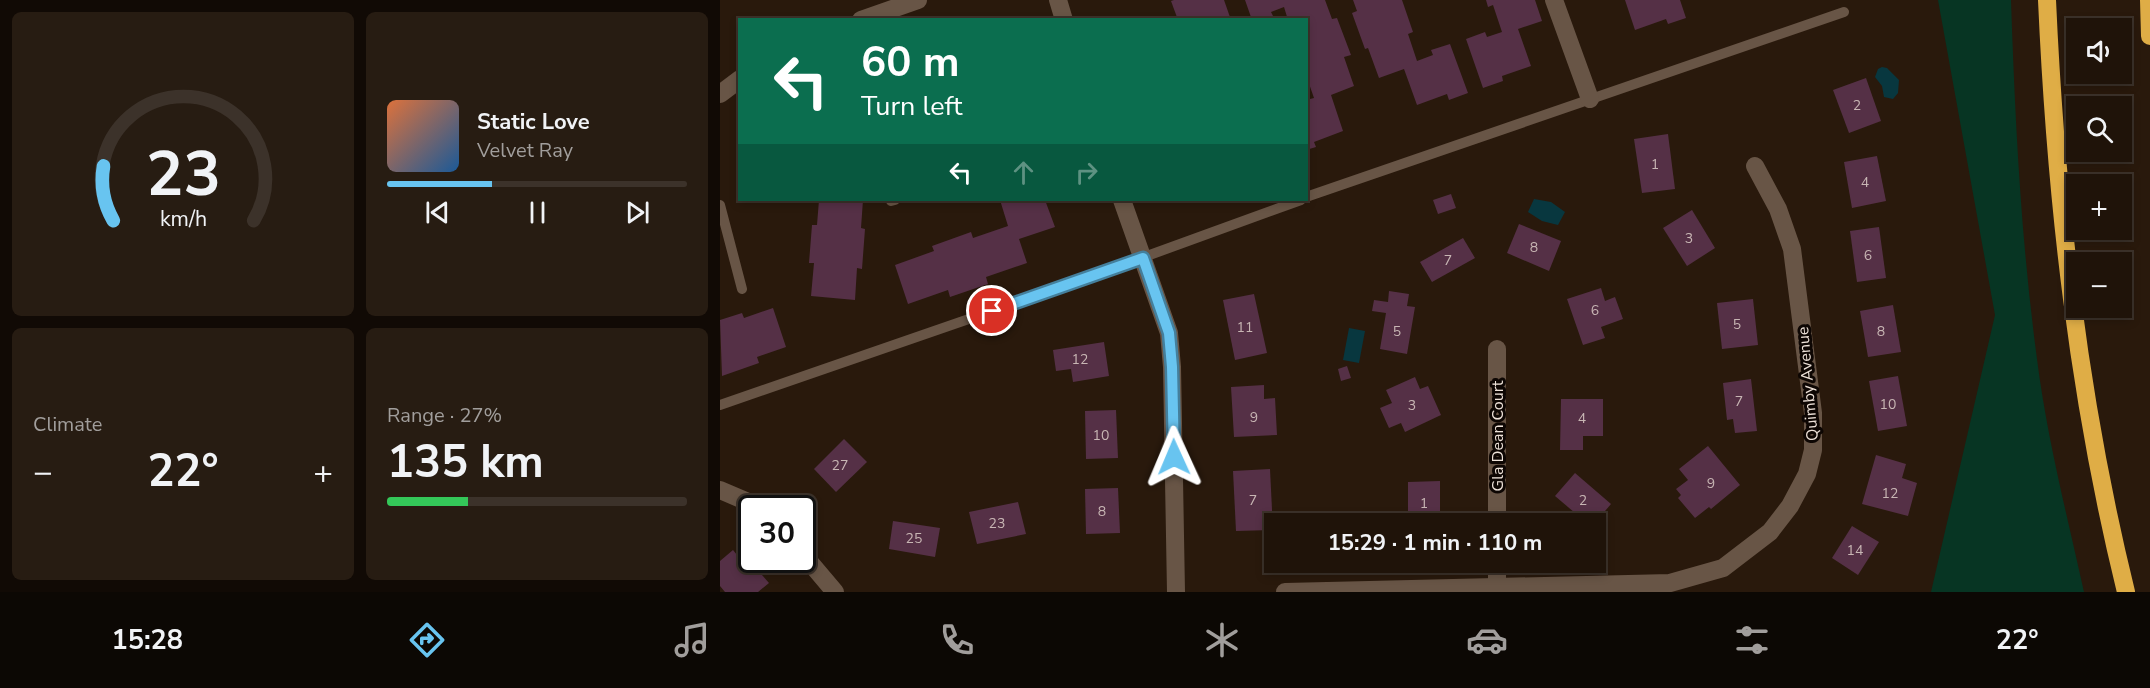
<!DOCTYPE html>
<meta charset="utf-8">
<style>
:root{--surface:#1f1309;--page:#271c12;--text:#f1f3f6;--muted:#a19e9c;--line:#3c322a;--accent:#68c4f0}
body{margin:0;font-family:"Nunito Sans",sans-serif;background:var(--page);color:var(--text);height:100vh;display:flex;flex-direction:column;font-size:22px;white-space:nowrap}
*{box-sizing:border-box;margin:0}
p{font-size:20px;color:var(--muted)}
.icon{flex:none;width:33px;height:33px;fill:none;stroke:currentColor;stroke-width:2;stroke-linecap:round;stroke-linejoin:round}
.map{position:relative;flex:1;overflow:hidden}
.panel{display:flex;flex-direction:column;gap:12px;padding:12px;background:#110a05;width:720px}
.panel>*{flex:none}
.top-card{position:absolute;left:18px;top:18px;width:570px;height:183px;border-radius:0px;box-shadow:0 3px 9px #0003,0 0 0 2px var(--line);background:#0b6e4f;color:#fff;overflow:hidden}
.fabs{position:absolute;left:1346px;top:18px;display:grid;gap:12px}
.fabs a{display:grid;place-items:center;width:66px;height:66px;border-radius:0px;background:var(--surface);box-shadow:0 3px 9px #0003,0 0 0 2px var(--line);font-size:30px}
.speed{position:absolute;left:18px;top:495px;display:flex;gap:12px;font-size:30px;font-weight:700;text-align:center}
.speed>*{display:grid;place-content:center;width:78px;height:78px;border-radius:50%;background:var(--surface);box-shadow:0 3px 9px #0003,0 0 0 2px var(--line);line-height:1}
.speed .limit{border:3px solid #111;border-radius:9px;background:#fff;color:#111}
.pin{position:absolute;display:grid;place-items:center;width:51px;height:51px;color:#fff;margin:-26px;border:3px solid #fff;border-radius:50%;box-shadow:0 2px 6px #0007}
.me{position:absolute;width:66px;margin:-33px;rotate:359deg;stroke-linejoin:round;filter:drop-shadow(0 0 4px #0008)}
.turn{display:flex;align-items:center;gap:21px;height:126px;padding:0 24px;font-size:27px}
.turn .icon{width:78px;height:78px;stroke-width:2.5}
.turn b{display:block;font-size:42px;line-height:51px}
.lanes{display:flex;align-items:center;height:57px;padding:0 24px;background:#0003;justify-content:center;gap:30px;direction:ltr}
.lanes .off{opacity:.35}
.big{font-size:45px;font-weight:700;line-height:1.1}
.panel .widget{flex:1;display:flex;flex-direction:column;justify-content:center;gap:9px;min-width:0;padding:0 21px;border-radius:9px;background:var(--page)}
.panel .dial{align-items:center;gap:0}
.dial svg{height:156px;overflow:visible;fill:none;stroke:var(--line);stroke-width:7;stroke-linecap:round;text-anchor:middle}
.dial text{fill:var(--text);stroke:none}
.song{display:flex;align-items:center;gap:18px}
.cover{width:72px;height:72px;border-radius:9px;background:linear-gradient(135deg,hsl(20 70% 55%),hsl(210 70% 35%))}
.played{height:6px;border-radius:3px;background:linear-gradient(90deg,var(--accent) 35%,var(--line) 35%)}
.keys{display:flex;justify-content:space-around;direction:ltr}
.heat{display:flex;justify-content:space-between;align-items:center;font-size:33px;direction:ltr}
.charge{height:9px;border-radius:4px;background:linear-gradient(90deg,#34c759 27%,var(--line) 0)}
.panel .tiles{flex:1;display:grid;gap:12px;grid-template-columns:repeat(2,1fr)}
.trip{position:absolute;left:544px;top:513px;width:342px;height:60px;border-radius:0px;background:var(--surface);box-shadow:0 3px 9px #0003,0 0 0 2px var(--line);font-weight:700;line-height:60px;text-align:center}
.dock{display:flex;height:96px;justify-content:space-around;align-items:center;background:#0c0804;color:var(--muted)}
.dock .icon{width:42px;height:42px}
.dock .active{color:var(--accent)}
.dock b{font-size:27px;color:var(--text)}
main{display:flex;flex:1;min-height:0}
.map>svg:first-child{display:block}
.green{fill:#073523}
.water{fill:#08373f}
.building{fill:#553046}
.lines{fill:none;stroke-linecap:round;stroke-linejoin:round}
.lane{stroke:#685546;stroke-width:10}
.street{stroke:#685546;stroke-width:18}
.highway{stroke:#dfad46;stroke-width:18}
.route-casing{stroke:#447f9c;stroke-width:15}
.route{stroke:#68c4f0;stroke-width:10}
.labels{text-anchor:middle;stroke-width:6;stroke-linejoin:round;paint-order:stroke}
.number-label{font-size:14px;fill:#c8b6b4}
.street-label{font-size:16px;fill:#eee2d9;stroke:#0d0603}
</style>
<main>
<section class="panel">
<div class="tiles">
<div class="widget dial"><svg viewBox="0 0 100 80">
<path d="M14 69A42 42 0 1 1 86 69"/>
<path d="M14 69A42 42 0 0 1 9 41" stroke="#68c4f0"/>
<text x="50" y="56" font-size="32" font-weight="700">23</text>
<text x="50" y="72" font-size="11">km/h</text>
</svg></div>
<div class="widget">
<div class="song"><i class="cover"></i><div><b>Static Love</b><p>Velvet Ray</p></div></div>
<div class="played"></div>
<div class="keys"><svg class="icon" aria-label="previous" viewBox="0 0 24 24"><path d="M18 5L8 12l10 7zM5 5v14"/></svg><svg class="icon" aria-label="pause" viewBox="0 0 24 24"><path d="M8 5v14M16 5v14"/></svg><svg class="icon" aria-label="next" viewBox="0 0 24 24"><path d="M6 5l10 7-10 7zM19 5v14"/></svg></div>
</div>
<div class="widget"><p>Climate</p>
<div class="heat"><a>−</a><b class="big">22°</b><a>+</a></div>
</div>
<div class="widget"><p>Range · 27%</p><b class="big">135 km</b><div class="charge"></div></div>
</div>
</section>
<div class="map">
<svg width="1430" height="592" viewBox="0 0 1430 592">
<rect width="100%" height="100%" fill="#29190c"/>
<path class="green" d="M 1218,0 L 1291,0 C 1295,120 1301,240 1317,359 C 1327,438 1347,515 1364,592 L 1211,592 L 1275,315 Z"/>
<g class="water">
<path d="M 1162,67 L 1167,68 L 1179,80 L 1178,93 L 1173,99 L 1164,97 L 1162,86 L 1155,77 L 1158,69 Z"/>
<path d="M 814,199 L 831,202 L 845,212 L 838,225 L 822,221 L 808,212 Z"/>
<path d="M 629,328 L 645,331 L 639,363 L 623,360 Z"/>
</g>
<g class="building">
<path d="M 454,0 L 504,0 L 511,20 L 458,20 L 451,1 Z"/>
<path d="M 525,0 L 605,0 L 612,19 L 617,18 L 631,55 L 624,57 L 634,86 L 611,95 L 623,131 L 594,142 L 596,147 L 586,150 L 586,100 L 594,98 L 586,75 L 586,20 L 568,20 L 564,7 L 551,12 L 553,16 L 532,20 Z"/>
<path d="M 633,0 L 682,0 L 693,32 L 688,34 L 697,61 L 713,55 L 711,50 L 730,44 L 748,93 L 729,100 L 727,94 L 697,105 L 684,69 L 659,78 L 648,48 L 645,49 L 632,13 L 637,11 Z"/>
<path d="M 766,0 L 815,0 L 822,21 L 798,29 L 811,66 L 782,76 L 783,81 L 763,88 L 746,39 L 765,32 L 767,37 L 782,32 L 773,5 L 768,7 Z"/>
<path d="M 905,0 L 960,0 L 966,18 L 948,24 L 946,19 L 915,30 Z"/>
<path d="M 1146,78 L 1161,121 L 1129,133 L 1113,90 Z"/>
<path d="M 948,134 L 955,189 L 922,193 L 914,139 Z"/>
<path d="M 1157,156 L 1166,201 L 1132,208 L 1124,162 Z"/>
<path d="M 731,194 L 736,208 L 718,214 L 713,200 Z"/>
<path d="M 99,200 L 143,200 L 141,228 L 145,229 L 142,269 L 137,268 L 135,300 L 91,296 L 94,263 L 89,263 L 92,225 L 97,225 Z"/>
<path d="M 280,200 L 325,200 L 335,227 L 299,239 L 307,263 L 266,277 L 268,284 L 230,297 L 228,290 L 188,304 L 175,265 L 214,251 L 212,246 L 251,232 L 253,238 L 288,226 Z"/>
<path d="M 972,210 L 995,248 L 967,266 L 943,228 Z"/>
<path d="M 799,224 L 841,241 L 829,271 L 787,253 Z"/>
<path d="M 1159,227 L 1166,278 L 1137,282 L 1130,231 Z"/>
<path d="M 743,238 L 755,258 L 712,282 L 700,262 Z"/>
<path d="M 881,288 L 885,301 L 895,297 L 903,319 L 881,327 L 885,338 L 863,345 L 847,299 Z"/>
<path d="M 669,291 L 689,294 L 687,306 L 695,307 L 687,354 L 660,349 L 666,313 L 652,311 L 654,300 L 668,302 Z"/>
<path d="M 534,294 L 547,353 L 515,360 L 503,300 Z"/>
<path d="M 1033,299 L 1038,345 L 1002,349 L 997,303 Z"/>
<path d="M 1173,305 L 1181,352 L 1148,357 L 1140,311 Z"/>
<path d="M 53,308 L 66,347 L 37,357 L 39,363 L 2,376 L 0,320 L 22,313 L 24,318 Z"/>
<path d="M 384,342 L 389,376 L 353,382 L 351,369 L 336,371 L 333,350 Z"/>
<path d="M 627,366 L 631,378 L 621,381 L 618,369 Z"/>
<path d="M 1178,376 L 1187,426 L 1158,431 L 1149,381 Z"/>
<path d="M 695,377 L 700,389 L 708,386 L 721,415 L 685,432 L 681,423 L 669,428 L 660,408 L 672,403 L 666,390 Z"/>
<path d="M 1031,379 L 1037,431 L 1015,433 L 1013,419 L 1007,420 L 1003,383 Z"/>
<path d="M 544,385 L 544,399 L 555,398 L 557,435 L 514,437 L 511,387 Z"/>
<path d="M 841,399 L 883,399 L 883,436 L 863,436 L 863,450 L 840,450 Z"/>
<path d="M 396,410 L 398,458 L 366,459 L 365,411 Z"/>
<path d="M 124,439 L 147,462 L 116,492 L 94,469 Z"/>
<path d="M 988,446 L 1020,485 L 991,509 L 989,507 L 975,518 L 958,498 L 961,495 L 956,489 L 968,480 L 959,469 Z"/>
<path d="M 1156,455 L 1186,464 L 1182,478 L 1197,483 L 1188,516 L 1142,504 Z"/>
<path d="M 550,469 L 553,530 L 516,531 L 513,471 Z"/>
<path d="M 855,473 L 891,504 L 874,524 L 868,524 L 835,496 Z"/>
<path d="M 720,481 L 720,524 L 688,524 L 688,482 Z"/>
<path d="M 398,488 L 400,533 L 366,534 L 365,489 Z"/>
<path d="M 298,502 L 306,534 L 257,544 L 249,512 Z"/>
<path d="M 173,521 L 220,528 L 215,557 L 169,549 Z"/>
<path d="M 1132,526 L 1159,542 L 1138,575 L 1112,558 Z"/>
<path d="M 13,550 L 22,561 L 26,557 L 49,583 L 38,592 L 5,592 L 0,586 L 0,561 Z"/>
</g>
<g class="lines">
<g class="lane">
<path d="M 586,197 L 1124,12"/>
<path d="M 171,201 L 175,200"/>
<path d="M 0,205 L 22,289"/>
<path d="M 0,405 L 347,285 L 581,200"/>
</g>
<g class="street">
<path d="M 338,0 L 344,20"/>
<path d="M 834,0 L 870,99"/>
<path d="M 141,20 L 198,0"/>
<path d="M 0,94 L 20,79"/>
<path d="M 402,200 L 449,333 L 452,367 L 456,592"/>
<path d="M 777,349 L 777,524"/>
<path d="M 0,490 L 42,508"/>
<path d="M 82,553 L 115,592"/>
<path d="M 777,562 L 777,587"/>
<path d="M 565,592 L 950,583 L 1003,568 L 1050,532 L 1070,506 L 1087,474 L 1093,450 L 1093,413 L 1072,249 L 1058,209 L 1035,166"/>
</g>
<g class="highway">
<path d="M 1327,0 C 1336,200 1358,397 1406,592"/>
<path d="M 1429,0 L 1430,36"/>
</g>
</g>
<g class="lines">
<defs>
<path id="route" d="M 272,311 L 423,258 L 449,333 L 452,367 L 454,457"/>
</defs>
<use href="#route" class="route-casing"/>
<use href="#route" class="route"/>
</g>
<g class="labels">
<g class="number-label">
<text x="1137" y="110">2</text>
<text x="935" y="169">1</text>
<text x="1145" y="187">4</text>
<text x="969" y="243">3</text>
<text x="814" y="252">8</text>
<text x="1148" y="260">6</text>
<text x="728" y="265">7</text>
<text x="875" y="315">6</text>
<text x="1017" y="329">5</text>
<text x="525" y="332">11</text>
<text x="677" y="336">5</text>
<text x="1161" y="336">8</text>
<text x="360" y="364">12</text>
<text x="1019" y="406">7</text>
<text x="1168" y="409">10</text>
<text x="692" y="410">3</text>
<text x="534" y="422">9</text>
<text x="862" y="423">4</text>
<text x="381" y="440">10</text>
<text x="120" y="470">27</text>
<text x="991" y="488">9</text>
<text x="1170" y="498">12</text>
<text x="533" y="505">7</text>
<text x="863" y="505">2</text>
<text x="704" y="508">1</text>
<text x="382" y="516">8</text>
<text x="277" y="528">23</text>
<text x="194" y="543">25</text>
<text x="1135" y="555">14</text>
</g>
<g class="street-label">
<text transform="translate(1087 384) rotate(-95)" y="6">Quimby Avenue</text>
<text transform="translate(777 436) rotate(-90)" y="6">Gla Dean Court</text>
</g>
</g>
</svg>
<div class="fabs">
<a><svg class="icon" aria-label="sound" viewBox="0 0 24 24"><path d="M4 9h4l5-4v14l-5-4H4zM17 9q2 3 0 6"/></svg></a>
<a><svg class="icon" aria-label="search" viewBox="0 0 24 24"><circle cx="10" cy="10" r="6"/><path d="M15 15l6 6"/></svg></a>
<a>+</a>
<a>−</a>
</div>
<div class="speed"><div class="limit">30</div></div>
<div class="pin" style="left:272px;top:311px;background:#d93025"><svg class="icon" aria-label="arrive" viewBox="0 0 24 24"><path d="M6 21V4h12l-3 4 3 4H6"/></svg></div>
<svg class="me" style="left:454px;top:457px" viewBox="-20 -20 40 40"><path d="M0-17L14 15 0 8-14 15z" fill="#68c4f0" stroke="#fff" stroke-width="4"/></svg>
<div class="trip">15:29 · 1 min · 110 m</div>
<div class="top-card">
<div class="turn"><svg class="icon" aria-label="left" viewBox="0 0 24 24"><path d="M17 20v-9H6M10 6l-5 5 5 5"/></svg><div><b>60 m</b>Turn left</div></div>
<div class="lanes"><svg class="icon" aria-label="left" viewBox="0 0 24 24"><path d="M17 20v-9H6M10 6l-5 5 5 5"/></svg><svg class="icon off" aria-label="ahead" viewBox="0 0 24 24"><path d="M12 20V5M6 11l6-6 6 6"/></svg><svg class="icon off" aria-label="right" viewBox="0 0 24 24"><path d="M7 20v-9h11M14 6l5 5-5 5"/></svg></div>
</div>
</div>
</main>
<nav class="dock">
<b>15:28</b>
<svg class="icon active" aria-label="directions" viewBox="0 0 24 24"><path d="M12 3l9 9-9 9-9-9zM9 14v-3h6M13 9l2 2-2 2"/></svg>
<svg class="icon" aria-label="music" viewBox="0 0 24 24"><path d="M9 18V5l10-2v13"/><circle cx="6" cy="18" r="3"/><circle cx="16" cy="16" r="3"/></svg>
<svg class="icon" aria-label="phone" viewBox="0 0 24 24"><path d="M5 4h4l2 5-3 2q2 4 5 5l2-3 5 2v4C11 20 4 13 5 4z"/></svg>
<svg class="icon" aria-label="climate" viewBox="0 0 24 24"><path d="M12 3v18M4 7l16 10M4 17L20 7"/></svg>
<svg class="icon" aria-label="car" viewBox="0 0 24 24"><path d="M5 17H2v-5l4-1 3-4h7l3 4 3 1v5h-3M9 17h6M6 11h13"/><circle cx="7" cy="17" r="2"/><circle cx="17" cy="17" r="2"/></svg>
<svg class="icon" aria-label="filters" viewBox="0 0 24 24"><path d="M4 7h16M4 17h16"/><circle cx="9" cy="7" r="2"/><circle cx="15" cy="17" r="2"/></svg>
<b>22°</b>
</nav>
